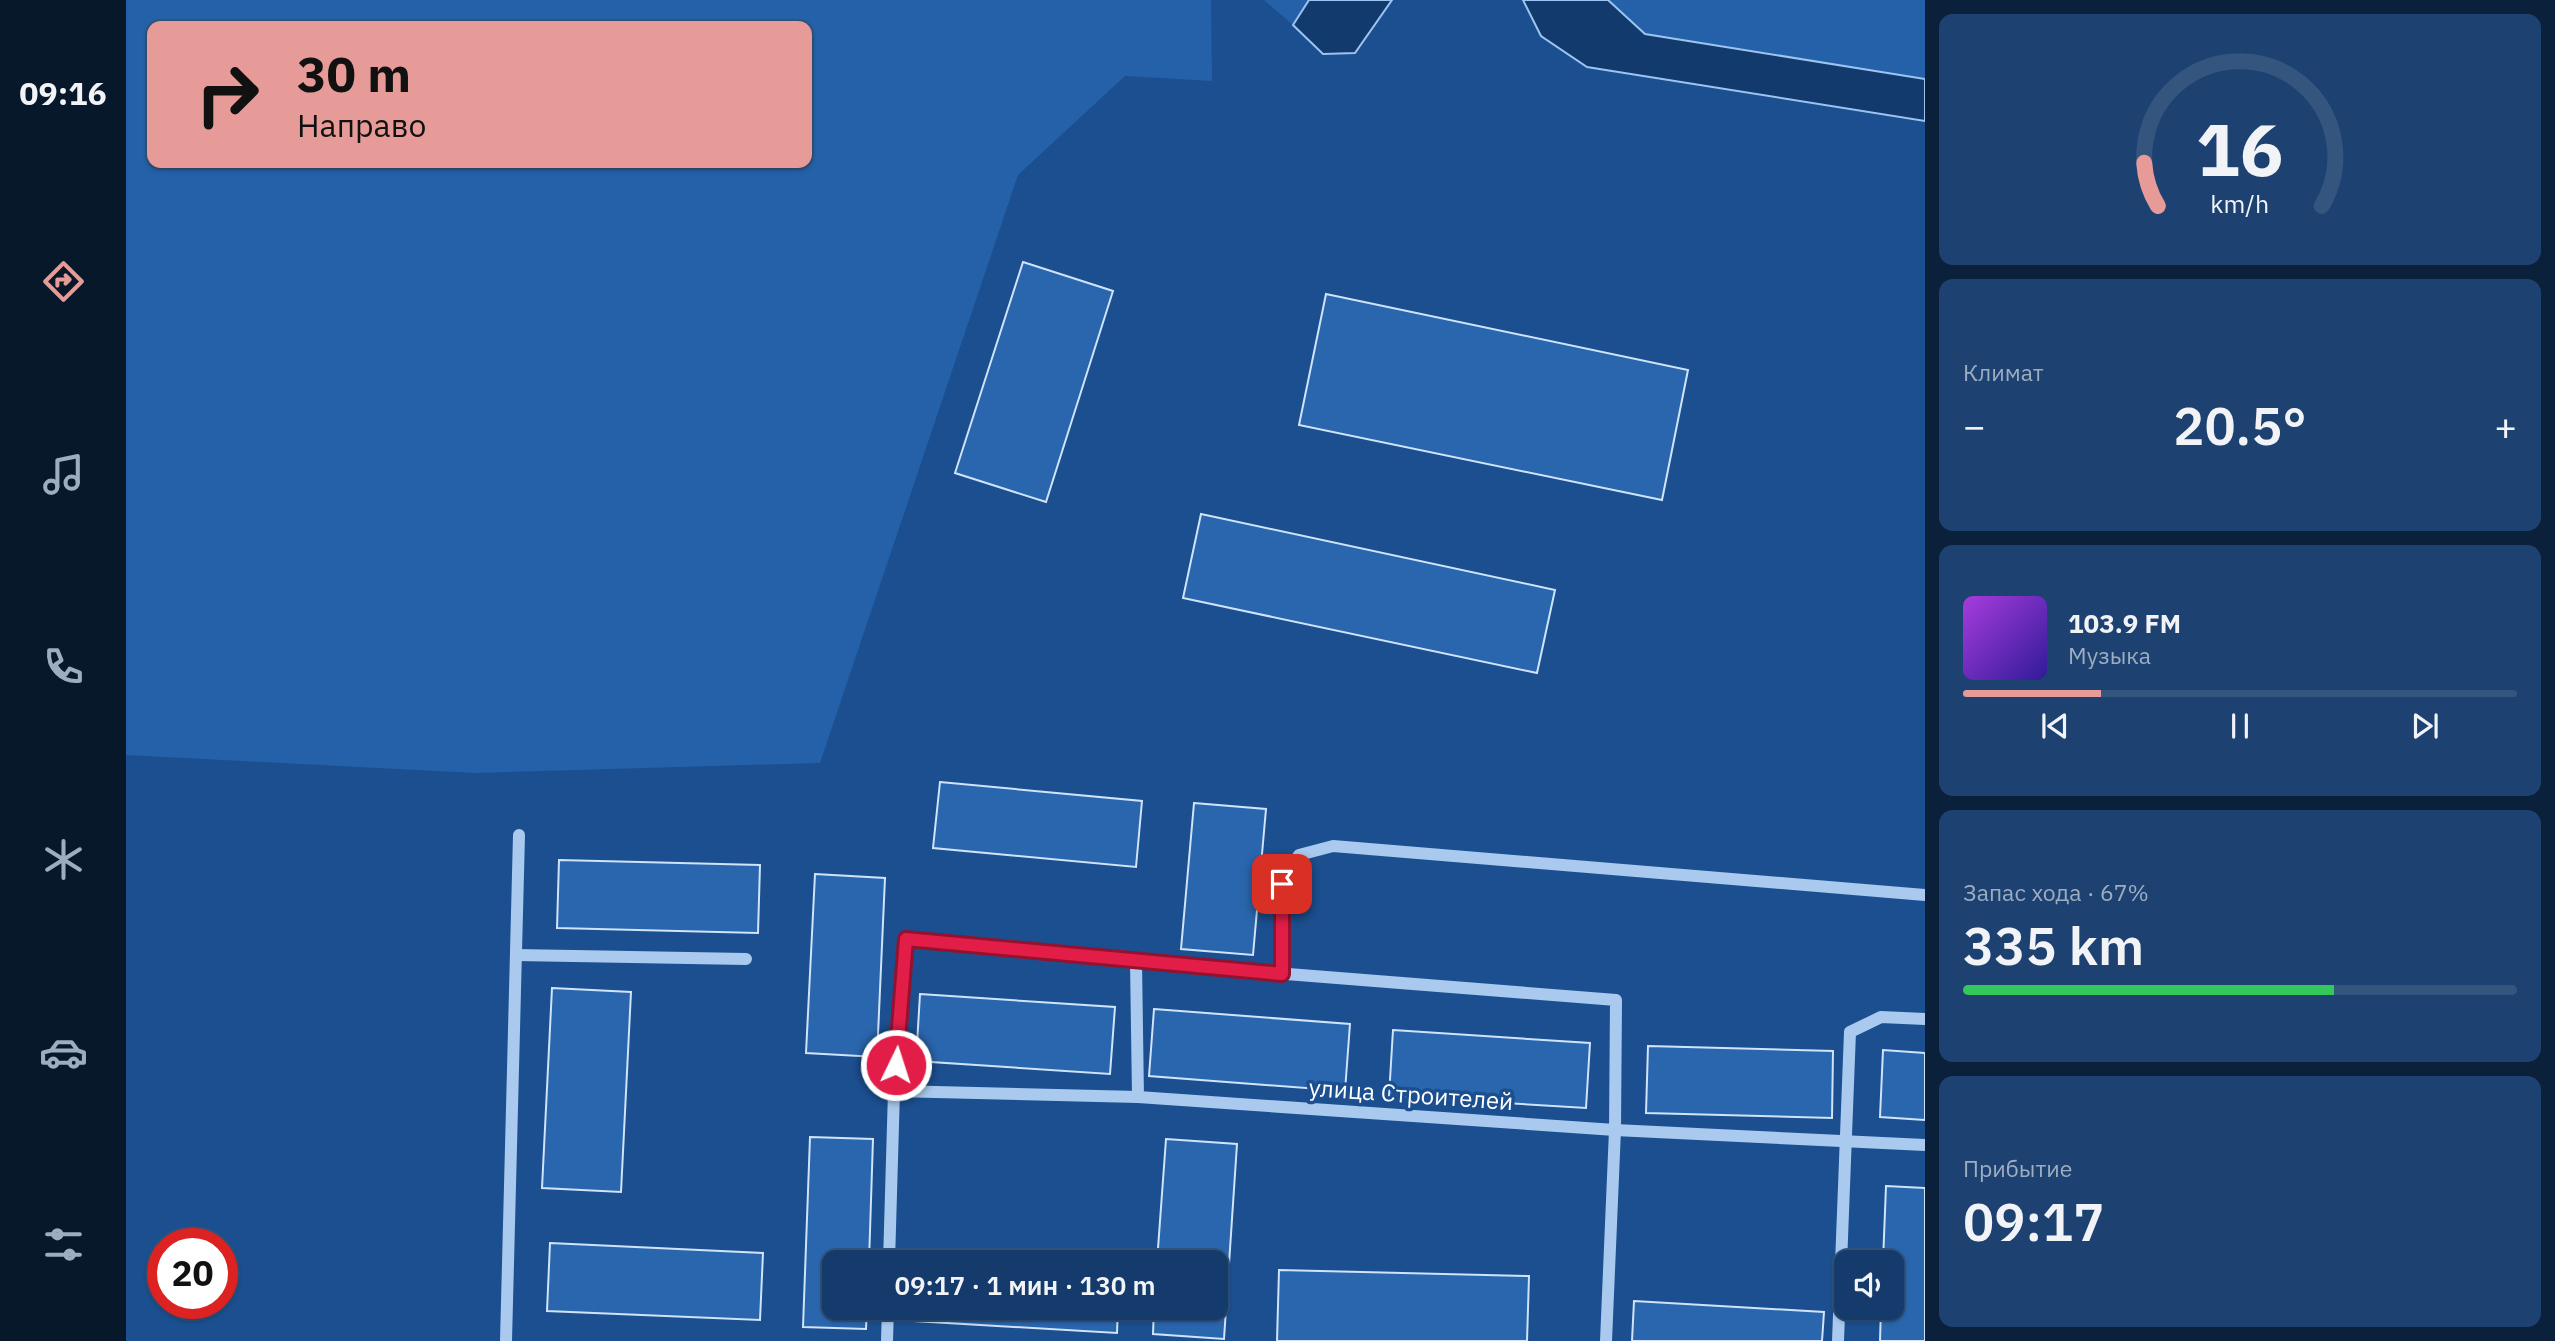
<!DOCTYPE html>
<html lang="ru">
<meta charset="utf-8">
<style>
:root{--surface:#143b6b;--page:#1d4271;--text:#f1f3f6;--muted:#9dadc1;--line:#33557e;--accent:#e69b98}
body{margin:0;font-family:"IBM Plex Sans",sans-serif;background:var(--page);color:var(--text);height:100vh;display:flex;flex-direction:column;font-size:26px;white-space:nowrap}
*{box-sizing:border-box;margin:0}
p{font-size:23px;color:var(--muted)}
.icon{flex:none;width:38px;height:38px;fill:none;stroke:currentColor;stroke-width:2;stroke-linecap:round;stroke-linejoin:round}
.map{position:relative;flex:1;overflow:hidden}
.details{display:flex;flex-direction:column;gap:14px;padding:14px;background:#0b203b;width:630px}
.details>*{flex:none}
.banner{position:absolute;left:21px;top:21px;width:665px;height:147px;border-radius:14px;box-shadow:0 2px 5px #0004,0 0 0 2px var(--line);background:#e69b98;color:#111;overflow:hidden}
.controls{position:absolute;left:1708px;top:1250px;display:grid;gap:14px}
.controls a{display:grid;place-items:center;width:70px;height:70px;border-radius:14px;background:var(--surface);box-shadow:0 2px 5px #0004,0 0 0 2px var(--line);font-size:35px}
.speed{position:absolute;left:21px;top:1228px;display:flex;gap:14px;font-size:35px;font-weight:700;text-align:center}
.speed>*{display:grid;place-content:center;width:91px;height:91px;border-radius:50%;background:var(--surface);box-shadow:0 2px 5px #0004,0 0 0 2px var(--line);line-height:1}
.speed .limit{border:10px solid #d22;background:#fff;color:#111}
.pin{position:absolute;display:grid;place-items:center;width:60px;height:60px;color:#fff;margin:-30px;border-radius:14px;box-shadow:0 4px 10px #0006}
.me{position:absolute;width:77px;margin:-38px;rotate:4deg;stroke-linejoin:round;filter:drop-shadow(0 0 5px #0008)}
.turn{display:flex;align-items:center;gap:24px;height:147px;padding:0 35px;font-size:32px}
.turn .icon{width:91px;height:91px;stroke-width:2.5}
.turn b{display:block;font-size:49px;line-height:60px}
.big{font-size:52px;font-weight:600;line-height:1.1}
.details .tile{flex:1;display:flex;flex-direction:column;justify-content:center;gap:10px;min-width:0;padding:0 24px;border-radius:14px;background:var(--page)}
.details .dial{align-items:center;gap:0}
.dial svg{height:182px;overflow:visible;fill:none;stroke:var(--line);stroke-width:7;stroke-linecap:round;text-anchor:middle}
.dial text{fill:var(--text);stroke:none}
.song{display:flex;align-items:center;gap:21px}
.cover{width:84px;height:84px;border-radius:10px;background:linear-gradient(135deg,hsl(280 70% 55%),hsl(250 70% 35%))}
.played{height:7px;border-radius:4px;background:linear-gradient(90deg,var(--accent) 25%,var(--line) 25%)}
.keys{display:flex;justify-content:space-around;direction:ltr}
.heat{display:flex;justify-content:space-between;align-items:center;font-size:38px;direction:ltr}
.charge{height:10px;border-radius:5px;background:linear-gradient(90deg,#34c759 67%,var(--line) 0)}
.trip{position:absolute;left:696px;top:1250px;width:406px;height:70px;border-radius:14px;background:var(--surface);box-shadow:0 2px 5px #0004,0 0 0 2px var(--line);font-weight:600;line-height:70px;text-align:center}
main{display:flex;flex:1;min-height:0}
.dock{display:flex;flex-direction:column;width:126px;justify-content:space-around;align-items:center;background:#08182b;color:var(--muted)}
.dock .icon{width:49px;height:49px}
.dock .active{color:var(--accent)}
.dock b{font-size:32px;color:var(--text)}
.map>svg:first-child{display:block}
.green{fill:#2461a8;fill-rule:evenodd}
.water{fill:#123a6d;stroke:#9cc4f0;stroke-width:2}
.building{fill:#2a66ad;stroke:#cfe3fa;stroke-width:2}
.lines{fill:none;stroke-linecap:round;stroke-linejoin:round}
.minor{stroke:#a9c9ee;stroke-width:12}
.route-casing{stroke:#92132f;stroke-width:18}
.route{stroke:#e11d48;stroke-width:12}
.labels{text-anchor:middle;stroke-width:7;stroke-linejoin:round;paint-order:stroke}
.street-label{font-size:24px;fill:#fff;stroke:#1b4f8f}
</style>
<main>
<nav class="dock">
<b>09:16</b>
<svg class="icon active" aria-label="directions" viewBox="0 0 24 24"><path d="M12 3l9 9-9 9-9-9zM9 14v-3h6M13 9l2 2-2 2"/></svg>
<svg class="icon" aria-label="music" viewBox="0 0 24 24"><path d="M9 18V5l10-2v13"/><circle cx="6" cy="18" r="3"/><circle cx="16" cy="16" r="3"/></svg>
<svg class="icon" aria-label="phone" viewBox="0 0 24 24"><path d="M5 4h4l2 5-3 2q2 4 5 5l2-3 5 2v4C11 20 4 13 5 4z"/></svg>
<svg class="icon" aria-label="climate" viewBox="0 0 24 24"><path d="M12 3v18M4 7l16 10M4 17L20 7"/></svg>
<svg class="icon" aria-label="car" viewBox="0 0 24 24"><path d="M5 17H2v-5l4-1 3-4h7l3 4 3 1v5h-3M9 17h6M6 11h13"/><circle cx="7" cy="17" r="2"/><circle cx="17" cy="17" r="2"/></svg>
<svg class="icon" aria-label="filters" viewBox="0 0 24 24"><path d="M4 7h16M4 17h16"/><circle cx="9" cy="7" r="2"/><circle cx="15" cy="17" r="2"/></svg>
</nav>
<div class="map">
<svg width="1799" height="1341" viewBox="0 0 1799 1341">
<rect width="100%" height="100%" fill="#1b4f8f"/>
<g class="green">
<path d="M 0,0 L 1085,0 L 1086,81 L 999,76 L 892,175 L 694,763 L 349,773 L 0,755 ZM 681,26 L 681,163 L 26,163 L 26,26 Z"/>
<path d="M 1138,0 L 1183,0 L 1167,25 Z"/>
<path d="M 1482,0 L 1799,0 L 1799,79 L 1519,34 Z"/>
</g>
<g class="water">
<path d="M 1183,0 L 1266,0 L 1229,53 L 1197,54 L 1167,25 Z"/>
<path d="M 1397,0 L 1482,0 L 1519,34 L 1799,79 L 1799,121 L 1461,67 L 1415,36 Z"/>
</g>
<g class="building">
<path d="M 897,262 L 987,291 L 920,502 L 829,473 Z"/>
<path d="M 1200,294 L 1562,370 L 1536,500 L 1173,425 Z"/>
<path d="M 1075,514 L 1429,590 L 1411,673 L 1057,598 Z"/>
<path d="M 814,782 L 1016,801 L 1010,867 L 807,848 Z"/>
<path d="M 1068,803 L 1140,809 L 1127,955 L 1055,949 Z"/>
<path d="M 433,860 L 634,865 L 632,933 L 431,928 Z"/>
<path d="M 689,874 L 759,878 L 751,1057 L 680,1053 Z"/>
<path d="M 426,988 L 505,992 L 495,1192 L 416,1188 Z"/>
<path d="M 794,994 L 989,1007 L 984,1074 L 790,1061 Z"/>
<path d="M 1028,1009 L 1224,1024 L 1219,1091 L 1023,1076 Z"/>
<path d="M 1267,1030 L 1464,1043 L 1460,1108 L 1263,1096 Z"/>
<path d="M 1522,1046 L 1707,1051 L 1706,1118 L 1520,1113 Z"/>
<path d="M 1757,1050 L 1799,1053 L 1799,1120 L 1754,1117 Z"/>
<path d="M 684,1137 L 747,1139 L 743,1262 L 709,1262 L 709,1307 L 741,1307 L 740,1329 L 677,1327 Z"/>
<path d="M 1040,1139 L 1111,1144 L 1098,1339 L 1027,1334 L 1028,1307 L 1090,1307 L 1090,1262 L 1031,1262 Z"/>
<path d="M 1760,1186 L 1799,1188 L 1799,1341 L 1754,1341 L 1755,1307 L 1766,1307 L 1766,1262 L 1757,1262 Z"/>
<path d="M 424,1243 L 637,1253 L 634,1320 L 421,1311 Z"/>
<path d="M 792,1255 L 920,1262 L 792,1262 Z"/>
<path d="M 1153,1270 L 1403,1276 L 1401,1341 L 1151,1341 Z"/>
<path d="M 1508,1301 L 1698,1312 L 1696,1341 L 1506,1341 Z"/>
<path d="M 789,1307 L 992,1307 L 991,1333 L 788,1321 Z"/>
</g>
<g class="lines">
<g class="minor">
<path d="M 390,955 L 620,959"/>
<path d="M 1010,962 L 1012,1097"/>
<path d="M 1156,974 L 1156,884 L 1173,855 L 1207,846 L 1799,895"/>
<path d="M 768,1091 L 1012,1097 L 1489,1130 L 1799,1145"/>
<path d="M 763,1262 L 768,1091 L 780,939 L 1010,962 L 1490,1000 L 1489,1130 L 1480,1341"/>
<path d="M 380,1341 L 393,835"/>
<path d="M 761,1341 L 762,1307"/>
<path d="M 1712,1341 L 1724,1032 L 1755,1017 L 1799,1019"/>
</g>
</g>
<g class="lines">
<defs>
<path id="route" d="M 770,1065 L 780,939 L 1156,974 L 1156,884"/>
</defs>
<use href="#route" class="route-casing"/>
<use href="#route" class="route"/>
</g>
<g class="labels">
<g class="street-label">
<text transform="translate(1285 1095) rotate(4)" y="8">улица Строителей</text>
</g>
</g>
</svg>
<div class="controls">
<a><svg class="icon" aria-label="sound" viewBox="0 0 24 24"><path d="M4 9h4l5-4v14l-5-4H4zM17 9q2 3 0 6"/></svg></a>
</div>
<div class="speed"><div class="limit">20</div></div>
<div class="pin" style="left:1156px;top:884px;background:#d93025"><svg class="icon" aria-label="arrive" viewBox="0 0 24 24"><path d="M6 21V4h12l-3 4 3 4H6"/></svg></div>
<svg class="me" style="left:770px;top:1065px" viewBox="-20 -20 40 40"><circle r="17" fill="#e11d48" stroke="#fff" stroke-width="3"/><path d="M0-11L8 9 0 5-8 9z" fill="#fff"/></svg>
<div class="trip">09:17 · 1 мин · 130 m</div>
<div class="banner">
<div class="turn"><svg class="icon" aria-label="right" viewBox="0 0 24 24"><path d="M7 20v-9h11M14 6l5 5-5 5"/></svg><div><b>30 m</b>Направо</div></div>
</div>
</div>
<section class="details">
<div class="tile dial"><svg viewBox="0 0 100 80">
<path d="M14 69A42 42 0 1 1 86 69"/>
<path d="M14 69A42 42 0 0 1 8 50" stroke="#e69b98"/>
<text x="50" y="56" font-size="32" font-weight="700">16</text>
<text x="50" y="72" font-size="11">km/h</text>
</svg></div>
<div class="tile"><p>Климат</p>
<div class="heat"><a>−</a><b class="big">20.5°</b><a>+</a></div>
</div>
<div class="tile">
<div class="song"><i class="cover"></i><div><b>103.9 FM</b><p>Музыка</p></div></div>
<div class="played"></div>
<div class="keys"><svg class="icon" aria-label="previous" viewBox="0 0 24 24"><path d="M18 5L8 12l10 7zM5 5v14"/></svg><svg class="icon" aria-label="pause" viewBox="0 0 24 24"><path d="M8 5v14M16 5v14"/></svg><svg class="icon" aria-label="next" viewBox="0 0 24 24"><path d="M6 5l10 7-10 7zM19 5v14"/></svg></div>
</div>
<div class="tile"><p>Запас хода · 67%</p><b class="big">335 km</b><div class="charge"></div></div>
<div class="tile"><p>Прибытие</p><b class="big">09:17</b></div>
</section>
</main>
